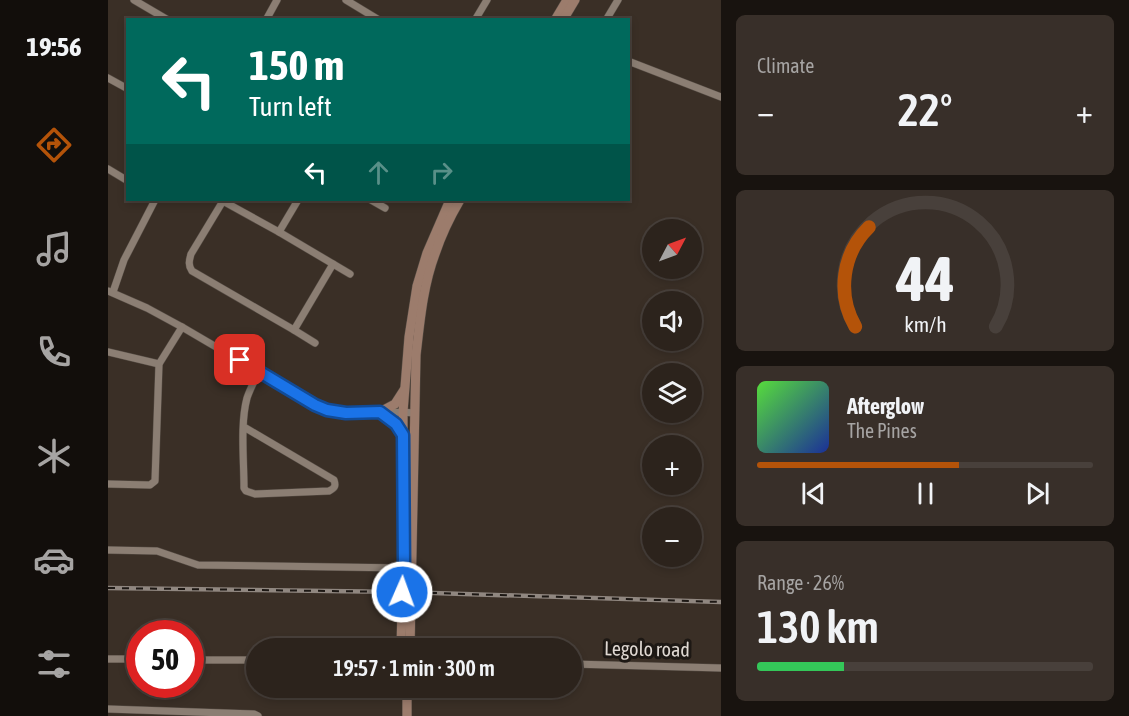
<!DOCTYPE html>
<meta charset="utf-8">
<style>
:root{--surface:#2c231c;--page:#382f29;--text:#f1f3f6;--muted:#a6a4a3;--line:#48403b;--accent:#b45309}
body{margin:0;font-family:"Asap Condensed",sans-serif;background:var(--page);color:var(--text);height:100vh;display:flex;flex-direction:column;font-size:22px;white-space:nowrap}
*{box-sizing:border-box;margin:0}
p{font-size:20px;color:var(--muted)}
.icon{flex:none;width:33px;height:33px;fill:none;stroke:currentColor;stroke-width:2;stroke-linecap:round;stroke-linejoin:round}
.map{position:relative;flex:1;overflow:hidden}
.drawer{display:flex;flex-direction:column;gap:15px;padding:15px;background:#18130f;width:408px}
.drawer>*{flex:none}
.guide{position:absolute;left:18px;top:18px;width:504px;height:183px;border-radius:0px;box-shadow:0 3px 9px #0003,0 0 0 2px var(--line);background:#00695c;color:#fff;overflow:hidden}
.needle{width:39px;rotate:49deg}
.fabs{position:absolute;left:534px;top:219px;display:grid;gap:12px}
.fabs a{display:grid;place-items:center;width:60px;height:60px;border-radius:50%;background:var(--surface);box-shadow:0 3px 9px #0003,0 0 0 2px var(--line);font-size:30px}
.speed{position:absolute;left:18px;top:620px;display:flex;gap:12px;font-size:30px;font-weight:700;text-align:center}
.speed>*{display:grid;place-content:center;width:78px;height:78px;border-radius:50%;background:var(--surface);box-shadow:0 3px 9px #0003,0 0 0 2px var(--line);line-height:1}
.speed .limit{border:9px solid #d22;background:#fff;color:#111}
.pin{position:absolute;display:grid;place-items:center;width:51px;height:51px;color:#fff;margin:-26px;border-radius:12px;box-shadow:0 3px 9px #0006}
.me{position:absolute;width:66px;margin:-33px;rotate:2deg;stroke-linejoin:round;filter:drop-shadow(0 0 4px #0008)}
.turn{display:flex;align-items:center;gap:21px;height:126px;padding:0 24px;font-size:27px}
.turn .icon{width:78px;height:78px;stroke-width:2.5}
.turn b{display:block;font-size:42px;line-height:51px}
.lanes{display:flex;align-items:center;height:57px;padding:0 24px;background:#0003;justify-content:center;gap:30px;direction:ltr}
.lanes .off{opacity:.35}
.big{font-size:45px;font-weight:600;line-height:1.1}
.drawer .tile{flex:1;display:flex;flex-direction:column;justify-content:center;gap:9px;min-width:0;padding:0 21px;border-radius:9px;background:var(--page)}
.drawer .dial{align-items:center;gap:0}
.dial svg{height:156px;overflow:visible;fill:none;stroke:var(--line);stroke-width:7;stroke-linecap:round;text-anchor:middle}
.dial text{fill:var(--text);stroke:none}
.song{display:flex;align-items:center;gap:18px}
.cover{width:72px;height:72px;border-radius:9px;background:linear-gradient(135deg,hsl(110 70% 55%),hsl(230 70% 35%))}
.played{height:6px;border-radius:3px;background:linear-gradient(90deg,var(--accent) 60%,var(--line) 60%)}
.keys{display:flex;justify-content:space-around;direction:ltr}
.heat{display:flex;justify-content:space-between;align-items:center;font-size:33px;direction:ltr}
.charge{height:9px;border-radius:4px;background:linear-gradient(90deg,#34c759 26%,var(--line) 0)}
.trip{position:absolute;left:138px;top:638px;width:336px;height:60px;border-radius:30px;background:var(--surface);box-shadow:0 3px 9px #0003,0 0 0 2px var(--line);font-weight:600;line-height:60px;text-align:center}
main{display:flex;flex:1;min-height:0}
.tab-bar{display:flex;flex-direction:column;width:108px;justify-content:space-around;align-items:center;background:#120e0b;color:var(--muted)}
.tab-bar .icon{width:42px;height:42px}
.tab-bar .current{color:var(--accent)}
.tab-bar b{font-size:27px;color:var(--text)}
.map>svg:first-child{display:block}
.lines{fill:none;stroke-linecap:round;stroke-linejoin:round}
.street-casing{stroke:#564d45;stroke-width:8}
.secondary-casing{stroke:#564d45;stroke-width:10}
.street{stroke:#8b7e73;stroke-width:7}
.secondary{stroke:#9c7c6c;stroke-width:9}
.rail-casing{stroke:#908780;stroke-width:4.5}
.rail{stroke:#1d1814;stroke-width:2;stroke-dasharray:7;stroke-linecap:butt}
.route-casing{stroke:#114b97;stroke-width:15}
.route{stroke:#1a73e8;stroke-width:10}
.labels{text-anchor:middle;stroke-width:6;stroke-linejoin:round;paint-order:stroke}
.street-label{font-size:20px;fill:#dfd8d2;stroke:#1d1814}
</style>
<main>
<nav class="tab-bar">
<b>19:56</b>
<svg class="icon current" aria-label="directions" viewBox="0 0 24 24"><path d="M12 3l9 9-9 9-9-9zM9 14v-3h6M13 9l2 2-2 2"/></svg>
<svg class="icon" aria-label="music" viewBox="0 0 24 24"><path d="M9 18V5l10-2v13"/><circle cx="6" cy="18" r="3"/><circle cx="16" cy="16" r="3"/></svg>
<svg class="icon" aria-label="phone" viewBox="0 0 24 24"><path d="M5 4h4l2 5-3 2q2 4 5 5l2-3 5 2v4C11 20 4 13 5 4z"/></svg>
<svg class="icon" aria-label="climate" viewBox="0 0 24 24"><path d="M12 3v18M4 7l16 10M4 17L20 7"/></svg>
<svg class="icon" aria-label="car" viewBox="0 0 24 24"><path d="M5 17H2v-5l4-1 3-4h7l3 4 3 1v5h-3M9 17h6M6 11h13"/><circle cx="7" cy="17" r="2"/><circle cx="17" cy="17" r="2"/></svg>
<svg class="icon" aria-label="filters" viewBox="0 0 24 24"><path d="M4 7h16M4 17h16"/><circle cx="9" cy="7" r="2"/><circle cx="15" cy="17" r="2"/></svg>
</nav>
<div class="map">
<svg width="613" height="716" viewBox="0 0 613 716">
<rect width="100%" height="100%" fill="#3a2f26"/>
<g class="lines">
<defs>
<g id="street">
<path d="M 26,0 L 60,20"/>
<path d="M 238,0 L 271,20"/>
<path d="M 158,20 L 169,0"/>
<path d="M 367,20 L 379,0"/>
<path d="M 498,20 L 510,0"/>
<path d="M 520,61 L 613,97"/>
<path d="M 0,78 L 20,89"/>
<path d="M 0,169 L 20,181"/>
<path d="M 113,200 L 171,232 L 242,274"/>
<path d="M 263,200 L 277,208"/>
<path d="M 115,201 L 83,254 C 81,261 80,265 84,271 L 186,330 L 207,343"/>
<path d="M 171,232 L 190,200"/>
<path d="M 0,291 L 39,308 L 74,327 L 207,405 C 215,408 222,411 230,412 C 254,417 281,410 306,413"/>
<path d="M 5,292 L 16,260 L 47,200"/>
<path d="M 186,330 L 225,264"/>
<path d="M 0,352 L 51,364"/>
<path d="M 136,427 L 226,480 C 228,486 227,488 221,491 L 147,494 L 138,491 L 136,488 C 136,460 132,424 139,398 C 142,389 147,380 151,371"/>
<path d="M 0,484 L 42,485 L 47,481 L 51,364 L 74,327"/>
<path d="M 0,550 L 49,551 L 90,565 L 295,568"/>
<path d="M 0,659 L 32,659"/>
<path d="M 82,660 L 148,660"/>
<path d="M 464,664 L 613,668"/>
<path d="M 0,709 L 146,714 L 150,716"/>
</g>
<g id="secondary">
<path d="M 447,20 L 459,0"/>
<path d="M 455,20 L 467,0"/>
<path d="M 272,412 L 287,404 L 296,390"/>
<path d="M 272,412 L 289,424 L 294,433"/>
<path d="M 293,648 L 295,568 L 295,412 L 301,337 L 309,286 L 319,253 L 342,200"/>
<path d="M 302,648 L 308,355 C 312,321 315,286 327,254 C 333,236 342,217 352,200"/>
<path d="M 299,716 L 299,687"/>
</g>
</defs>
<use href="#street" class="street-casing"/>
<use href="#secondary" class="secondary-casing"/>
<use href="#street" class="street"/>
<use href="#secondary" class="secondary"/>
<defs>
<path id="rail" d="M 0,588 L 294,592 L 613,602"/>
</defs>
<use href="#rail" class="rail-casing"/>
<use href="#rail" class="rail"/>
</g>
<g class="lines">
<defs>
<path id="route" d="M 132,360 L 207,405 L 219,410 L 238,413 L 272,412 L 288,424 L 295,435 L 296,568 L 294,592"/>
</defs>
<use href="#route" class="route-casing"/>
<use href="#route" class="route"/>
</g>
<g class="labels">
<g class="street-label">
<text transform="translate(539 649) rotate(1)" y="7">Legolo road</text>
</g>
</g>
</svg>
<div class="fabs">
<a><svg class="needle" viewBox="-14 -14 28 28"><path d="M0-13l5 13h-10z" fill="#e53935"/><path d="M0 13l5-13h-10z" fill="#a6a4a3"/></svg></a>
<a><svg class="icon" aria-label="sound" viewBox="0 0 24 24"><path d="M4 9h4l5-4v14l-5-4H4zM17 9q2 3 0 6"/></svg></a>
<a><svg class="icon" aria-label="layers" viewBox="0 0 24 24"><path d="M12 4l9 5-9 5-9-5zM3 14l9 5 9-5"/></svg></a>
<a>+</a>
<a>−</a>
</div>
<div class="speed"><div class="limit">50</div></div>
<div class="pin" style="left:132px;top:360px;background:#d93025"><svg class="icon" aria-label="arrive" viewBox="0 0 24 24"><path d="M6 21V4h12l-3 4 3 4H6"/></svg></div>
<svg class="me" style="left:294px;top:592px" viewBox="-20 -20 40 40"><circle r="17" fill="#1a73e8" stroke="#fff" stroke-width="3"/><path d="M0-11L8 9 0 5-8 9z" fill="#fff"/></svg>
<div class="trip">19:57 · 1 min · 300 m</div>
<div class="guide">
<div class="turn"><svg class="icon" aria-label="left" viewBox="0 0 24 24"><path d="M17 20v-9H6M10 6l-5 5 5 5"/></svg><div><b>150 m</b>Turn left</div></div>
<div class="lanes"><svg class="icon" aria-label="left" viewBox="0 0 24 24"><path d="M17 20v-9H6M10 6l-5 5 5 5"/></svg><svg class="icon off" aria-label="ahead" viewBox="0 0 24 24"><path d="M12 20V5M6 11l6-6 6 6"/></svg><svg class="icon off" aria-label="right" viewBox="0 0 24 24"><path d="M7 20v-9h11M14 6l5 5-5 5"/></svg></div>
</div>
</div>
<section class="drawer">
<div class="tile"><p>Climate</p>
<div class="heat"><a>−</a><b class="big">22°</b><a>+</a></div>
</div>
<div class="tile dial"><svg viewBox="0 0 100 80">
<path d="M14 69A42 42 0 1 1 86 69"/>
<path d="M14 69A42 42 0 0 1 21 18" stroke="#b45309"/>
<text x="50" y="56" font-size="32" font-weight="700">44</text>
<text x="50" y="72" font-size="11">km/h</text>
</svg></div>
<div class="tile">
<div class="song"><i class="cover"></i><div><b>Afterglow</b><p>The Pines</p></div></div>
<div class="played"></div>
<div class="keys"><svg class="icon" aria-label="previous" viewBox="0 0 24 24"><path d="M18 5L8 12l10 7zM5 5v14"/></svg><svg class="icon" aria-label="pause" viewBox="0 0 24 24"><path d="M8 5v14M16 5v14"/></svg><svg class="icon" aria-label="next" viewBox="0 0 24 24"><path d="M6 5l10 7-10 7zM19 5v14"/></svg></div>
</div>
<div class="tile"><p>Range · 26%</p><b class="big">130 km</b><div class="charge"></div></div>
</section>
</main>
